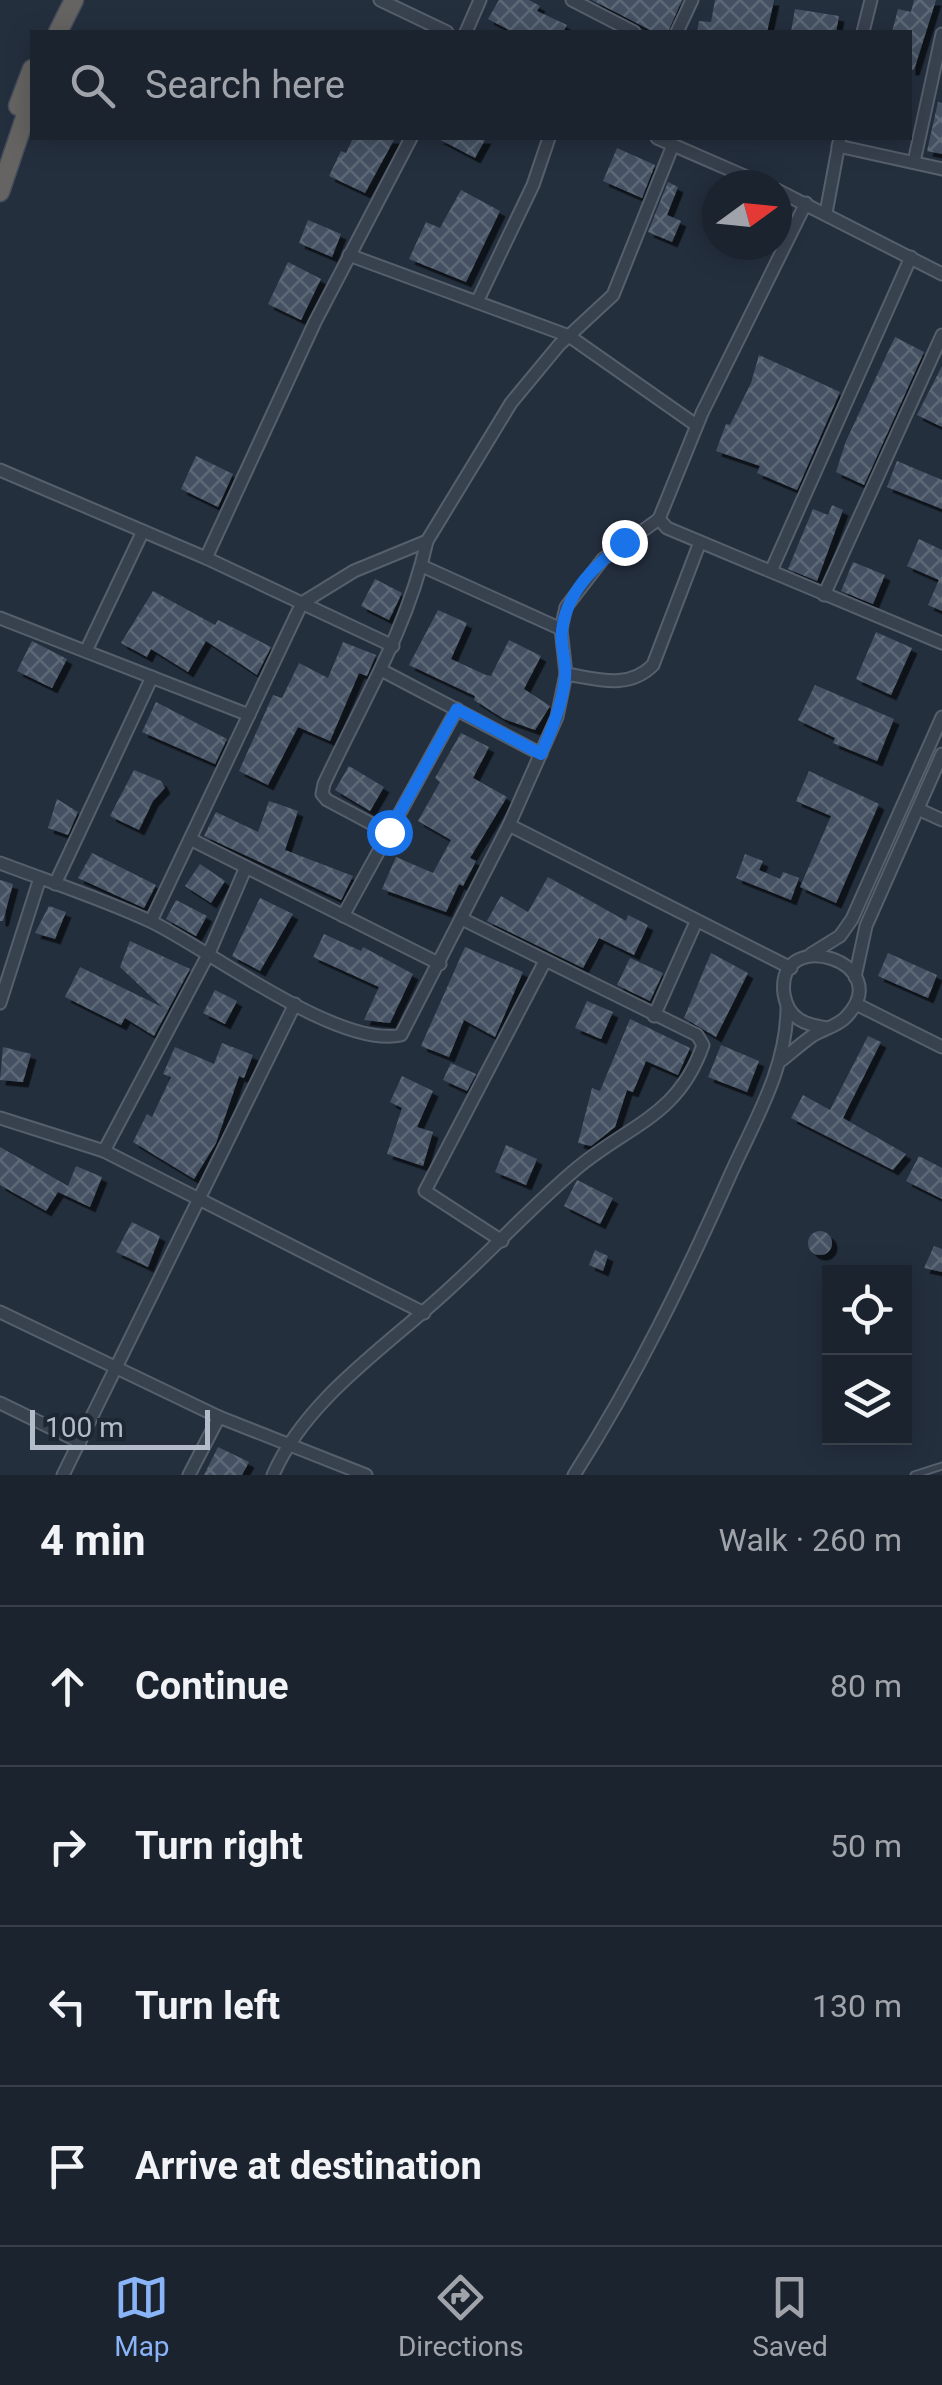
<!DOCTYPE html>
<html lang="en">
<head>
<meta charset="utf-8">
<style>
	body { margin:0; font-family:Roboto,sans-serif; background:#242b36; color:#f1f3f6 }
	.controls { position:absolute; right:30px; bottom:30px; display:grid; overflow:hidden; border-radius:0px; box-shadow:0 5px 25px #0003 }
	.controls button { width:90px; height:90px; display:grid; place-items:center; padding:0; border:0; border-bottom:2px solid #39404a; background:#1b232e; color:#f1f3f6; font:50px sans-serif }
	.compass { position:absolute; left:702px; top:170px; width:90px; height:90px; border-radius:50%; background:#1b232e; box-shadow:0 5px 25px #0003; rotate:75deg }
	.scale { position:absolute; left:30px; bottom:25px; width:180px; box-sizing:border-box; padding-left:10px; border:5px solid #b4bcc9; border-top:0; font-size:28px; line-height:35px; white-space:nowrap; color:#b4bcc9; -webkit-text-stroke:8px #1d2633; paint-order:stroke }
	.stop { position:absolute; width:30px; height:30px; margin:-22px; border:8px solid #1a73e8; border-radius:50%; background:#fff }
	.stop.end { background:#1a73e8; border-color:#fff; box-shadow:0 2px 10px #0008 }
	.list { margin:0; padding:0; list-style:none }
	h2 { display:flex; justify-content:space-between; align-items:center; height:130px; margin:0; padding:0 40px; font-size:42px }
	h2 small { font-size:32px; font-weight:400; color:#a0a4aa }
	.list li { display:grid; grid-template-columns:65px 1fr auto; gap:30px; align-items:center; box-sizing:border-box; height:160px; padding:0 40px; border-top:2px solid #39404a }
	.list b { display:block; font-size:38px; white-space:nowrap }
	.list em { font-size:32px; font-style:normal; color:#a0a4aa }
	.icon { flex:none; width:55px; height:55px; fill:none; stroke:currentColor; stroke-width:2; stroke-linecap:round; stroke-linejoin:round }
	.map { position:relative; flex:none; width:942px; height:1475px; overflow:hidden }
	.search { position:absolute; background:#1b232e; box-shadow:0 5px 25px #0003; left:30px; right:30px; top:30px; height:110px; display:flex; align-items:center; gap:25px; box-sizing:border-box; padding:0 35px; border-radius:0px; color:#a0a4aa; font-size:38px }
	.sheet { height:770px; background:#1b232e }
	nav { display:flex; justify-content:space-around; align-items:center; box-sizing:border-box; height:140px; border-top:2px solid #39404a; background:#1b232e; font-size:28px; color:#a0a4aa }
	nav a { display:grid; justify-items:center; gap:5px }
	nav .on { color:#8ab4f8 }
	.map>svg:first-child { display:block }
</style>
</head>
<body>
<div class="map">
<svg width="942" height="1475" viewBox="0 0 942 1475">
	<defs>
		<pattern id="building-cross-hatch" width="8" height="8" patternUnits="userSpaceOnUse" patternTransform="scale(2.5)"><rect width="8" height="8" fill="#455162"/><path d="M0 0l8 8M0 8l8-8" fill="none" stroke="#5d6877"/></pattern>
		<filter id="shadow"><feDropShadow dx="5.5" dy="5.5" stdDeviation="0" flood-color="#0009"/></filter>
	</defs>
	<rect width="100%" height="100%" fill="#242f3e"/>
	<g fill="url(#building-cross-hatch)" filter="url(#shadow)">
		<path d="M499,0H529L540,6L537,11L567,25L563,32H513L488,19Z"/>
		<path d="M592,0H682L668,32H654Z"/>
		<path d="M715,0H774L767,32H697L699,21L711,22Z"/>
		<path d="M914,0H936L914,70H910V32H892L898,9L911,12Z"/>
		<path d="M795,9L839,16L836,32H791Z"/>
		<path d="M938,102L942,103V154L927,151Z"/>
		<path d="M353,138H395L365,193L329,176L341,151L346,153Z"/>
		<path d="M437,138H486L475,158Z"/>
		<path d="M617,148L655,165L642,198L603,181Z"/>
		<path d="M668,182L678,187L667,215L681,221L672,242L648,232Z"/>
		<path d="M461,190L500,211L466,282L409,259L426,222L440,228Z"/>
		<path d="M308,220L341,234L332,257L299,243Z"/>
		<path d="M288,262L321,279L301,320L268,304Z"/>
		<path d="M895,337L924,352L864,485L836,472L846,441Z"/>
		<path d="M759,355L840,392L797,490L757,473L760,466L716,451L726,424L730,425L751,383Z"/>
		<path d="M942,366V427L917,415Z"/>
		<path d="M196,456L233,474L218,507L181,489Z"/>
		<path d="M897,461L942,480V509L887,487Z"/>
		<path d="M832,505L843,510L817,581L788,569L813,509L828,515Z"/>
		<path d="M919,539L942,550V611L928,605L939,580L907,566Z"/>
		<path d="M853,562L885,575L873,604L841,591Z"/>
		<path d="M375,579L402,593L389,620L361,606Z"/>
		<path d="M153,591L215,625L218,620L271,647L257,675L206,641L188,672L151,649L147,657L121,643Z"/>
		<path d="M438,610L467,623L451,659L486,675L491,676L509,640L541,656L524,689L550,706L535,730L504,719L474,700L475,696L409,665Z"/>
		<path d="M876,632L912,648L891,695L856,679Z"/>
		<path d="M32,641L67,659L52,688L17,671Z"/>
		<path d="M343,642L376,655L367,676L359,673L330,741L298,727L268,785L239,771L273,695L282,698L299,663L328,678Z"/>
		<path d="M815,685L894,719L877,761L833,743L835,738L798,720Z"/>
		<path d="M156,702L227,739L215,764L142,732Z"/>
		<path d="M461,733L489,747L473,778L507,797L470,858L476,861L463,886L459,884L446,912L382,889L396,857L433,873L451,840L418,821L440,782L435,778Z"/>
		<path d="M349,766L384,787L370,811L335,790Z"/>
		<path d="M134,770L161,781L165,788L153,801L139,830L110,816Z"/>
		<path d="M809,771L879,804L836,903L800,887L831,816L796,801Z"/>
		<path d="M57,799L78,812L68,835L48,828Z"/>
		<path d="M269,801L298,811L285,850L353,876L341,900L204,836L216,812L258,832Z"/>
		<path d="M92,853L156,885L144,908L78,878Z"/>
		<path d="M745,854L763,861L759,870L780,879L783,872L799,878L791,900L736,878Z"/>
		<path d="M200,864L225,881L211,903L185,886Z"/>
		<path d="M548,877L626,921L628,915L648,925L634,955L599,938L583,968L487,921L501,896L528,912Z"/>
		<path d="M0,880L13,884L3,921H0Z"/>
		<path d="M260,898L293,914L260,971L232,956Z"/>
		<path d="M176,900L207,916L196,936L166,919Z"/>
		<path d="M49,906L66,912L55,939L35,933Z"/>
		<path d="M324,934L361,951L363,947L413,974L390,1023L364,1020L379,987L313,957Z"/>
		<path d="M130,941L190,969L154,1036L125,1018L121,1025L65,997L80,967L162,1007L120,967Z"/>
		<path d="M465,947L523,972L495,1037L464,1020L449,1057L421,1046Z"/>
		<path d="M711,953L748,973L716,1037L684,1018Z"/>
		<path d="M888,953L937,975L928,998L878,976Z"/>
		<path d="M630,958L663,973L650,1001L617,985Z"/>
		<path d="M215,990L237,1001L225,1024L203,1013Z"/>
		<path d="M587,1001L613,1012L601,1039L575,1028Z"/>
		<path d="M630,1019L690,1048L678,1075L646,1061L633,1092L627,1090L615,1127L591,1146L578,1143L592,1088L600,1091Z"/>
		<path d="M868,1036L881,1042L843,1118L906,1154L893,1170L791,1118L803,1095L830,1110Z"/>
		<path d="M222,1043L253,1055L244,1078L239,1076L216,1143L194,1179L133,1142L147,1114L152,1117L171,1077L163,1074L175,1047L214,1064Z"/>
		<path d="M721,1045L759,1061L747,1092L708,1077Z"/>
		<path d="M3,1047L31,1054L23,1082L0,1080Z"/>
		<path d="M451,1063L476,1074L467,1091L443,1080Z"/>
		<path d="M402,1076L433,1091L417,1127L433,1132L423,1166L387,1154L402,1108L390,1102Z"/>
		<path d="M506,1145L537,1159L526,1185L495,1172Z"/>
		<path d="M0,1147L68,1186L76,1166L102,1177L90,1207L58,1192L46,1211L0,1185Z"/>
		<path d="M919,1156L942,1168V1199L906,1181Z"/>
		<path d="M577,1180L613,1198L600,1224L564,1206Z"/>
		<path d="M132,1222L160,1236L148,1267L116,1252Z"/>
		<circle cx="820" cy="1243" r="12"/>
		<path d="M934,1246L942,1249V1272L924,1268Z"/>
		<path d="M595,1250L608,1256L603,1271L589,1265Z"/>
		<path d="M218,1447L249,1462L242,1475H204Z"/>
	</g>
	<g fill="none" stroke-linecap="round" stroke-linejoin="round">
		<g stroke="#565f6c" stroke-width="9">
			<path id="service" d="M914,1475L942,1466"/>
		</g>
		<g stroke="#565f6c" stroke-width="15">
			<g id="minor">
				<path d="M380,0L447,32"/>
				<path d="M572,0L634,32"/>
				<path d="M466,32L480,0"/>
				<path d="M677,32L692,0"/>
				<path d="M863,32L871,0"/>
				<path d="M657,138L765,185"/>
				<path d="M838,146L942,169"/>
				<path d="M914,162L942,34"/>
				<path d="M777,190L942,274"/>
				<path d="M806,203L702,413L659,519L667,528L942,643"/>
				<path d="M826,213L840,138"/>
				<path d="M349,255L569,336L696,425"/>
				<path d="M477,302L533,185L549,138"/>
				<path d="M0,470L206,558L315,322L411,138"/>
				<path d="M206,558L393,646"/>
				<path d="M422,566L561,629"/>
				<path d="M771,571L911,257"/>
				<path d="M824,595L942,335"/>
				<path d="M0,618L249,715"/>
				<path d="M86,651L143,531"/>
				<path d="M383,671L541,754"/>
				<path d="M566,674C598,679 628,690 653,665L700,542"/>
				<path d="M918,809L942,820"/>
				<path d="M509,825L791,968"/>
				<path d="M389,833L327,800L322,794L324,784C362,702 407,631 427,541L511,403L559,345L613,295L673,145"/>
				<path d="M190,839L440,964"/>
				<path d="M0,863C50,882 103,899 152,922C211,951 339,1049 401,1035L509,825L557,717L566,674L561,629L566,607L603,559L659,519"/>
				<path d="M55,884L152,677"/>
				<path d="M343,916L457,709"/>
				<path d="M151,921L302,603L354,571L427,541"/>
				<path d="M811,954L840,936L852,919L942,717"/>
				<path d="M855,977L866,926L942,754"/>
				<path d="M0,1003L40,878"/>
				<path d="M856,1004L942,1047"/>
				<path d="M654,1016L696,922"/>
				<path d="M782,1060C792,1052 802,1043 812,1036C823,1029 838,1026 846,1017C899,962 775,924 784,994C788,1019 805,1025 828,1028"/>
				<path d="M0,1118L104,1151L424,1313"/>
				<path d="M104,1151L209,953L246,867"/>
				<path d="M502,1241L425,1191L544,963"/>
				<path d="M0,1312L219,1417L366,1475"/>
				<path d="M0,1403L80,1442"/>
				<path d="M63,1475L295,1004"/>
				<path d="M189,1475L219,1417"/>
				<path d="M273,1475C306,1398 389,1345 449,1289C492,1250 532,1206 576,1169C628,1125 678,1117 703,1045L697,1035L462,919"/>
				<path d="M574,1475C636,1378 685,1277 732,1171C756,1118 787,1067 787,1007"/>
			</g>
		</g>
		<g stroke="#434c59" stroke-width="21">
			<g id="trunk">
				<path d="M58,32L74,0"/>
				<path d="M18,106L32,69"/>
				<path d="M0,192L32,97"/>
			</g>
		</g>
		<use href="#service" stroke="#38414e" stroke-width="5"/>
		<use href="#minor" stroke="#38414e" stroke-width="11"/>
		<use href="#trunk" stroke="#656462" stroke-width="18"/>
	</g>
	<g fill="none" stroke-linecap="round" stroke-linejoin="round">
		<path stroke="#1a73e8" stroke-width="12" d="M389,832L457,709L541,754C552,729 562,705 565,678C567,662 560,646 562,631C566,592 595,566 624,542"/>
	</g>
</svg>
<div class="controls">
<button><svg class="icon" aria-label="locate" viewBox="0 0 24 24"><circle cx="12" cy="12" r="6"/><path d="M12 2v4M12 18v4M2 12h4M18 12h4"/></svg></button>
<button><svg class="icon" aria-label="layers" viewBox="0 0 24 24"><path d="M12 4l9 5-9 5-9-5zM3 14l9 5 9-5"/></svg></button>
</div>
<svg class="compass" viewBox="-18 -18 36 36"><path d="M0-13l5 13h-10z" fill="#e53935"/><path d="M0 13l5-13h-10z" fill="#a0a4aa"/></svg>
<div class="scale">100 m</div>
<div class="stop" style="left:389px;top:832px"></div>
<div class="stop end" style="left:624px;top:542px"></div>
<div class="search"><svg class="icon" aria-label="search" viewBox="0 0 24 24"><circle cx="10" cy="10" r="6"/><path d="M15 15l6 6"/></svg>Search here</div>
</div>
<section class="sheet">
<h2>4 min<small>Walk · 260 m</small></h2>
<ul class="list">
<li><svg class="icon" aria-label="ahead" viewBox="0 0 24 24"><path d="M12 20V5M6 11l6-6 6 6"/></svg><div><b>Continue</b></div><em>80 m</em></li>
<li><svg class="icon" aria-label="right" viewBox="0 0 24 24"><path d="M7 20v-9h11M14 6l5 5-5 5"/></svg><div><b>Turn right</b></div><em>50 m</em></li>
<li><svg class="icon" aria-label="left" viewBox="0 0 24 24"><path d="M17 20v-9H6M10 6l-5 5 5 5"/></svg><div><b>Turn left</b></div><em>130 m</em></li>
<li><svg class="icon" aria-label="arrive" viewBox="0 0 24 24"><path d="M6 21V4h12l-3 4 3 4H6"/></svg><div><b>Arrive at destination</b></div></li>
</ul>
</section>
<nav>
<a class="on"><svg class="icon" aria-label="map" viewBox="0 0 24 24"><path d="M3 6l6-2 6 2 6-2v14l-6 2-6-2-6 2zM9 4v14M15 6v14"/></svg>Map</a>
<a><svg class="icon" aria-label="directions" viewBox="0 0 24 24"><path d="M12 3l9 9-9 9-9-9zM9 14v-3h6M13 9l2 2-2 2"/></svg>Directions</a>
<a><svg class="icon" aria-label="saved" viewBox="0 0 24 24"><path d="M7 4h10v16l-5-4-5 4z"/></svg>Saved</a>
</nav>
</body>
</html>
